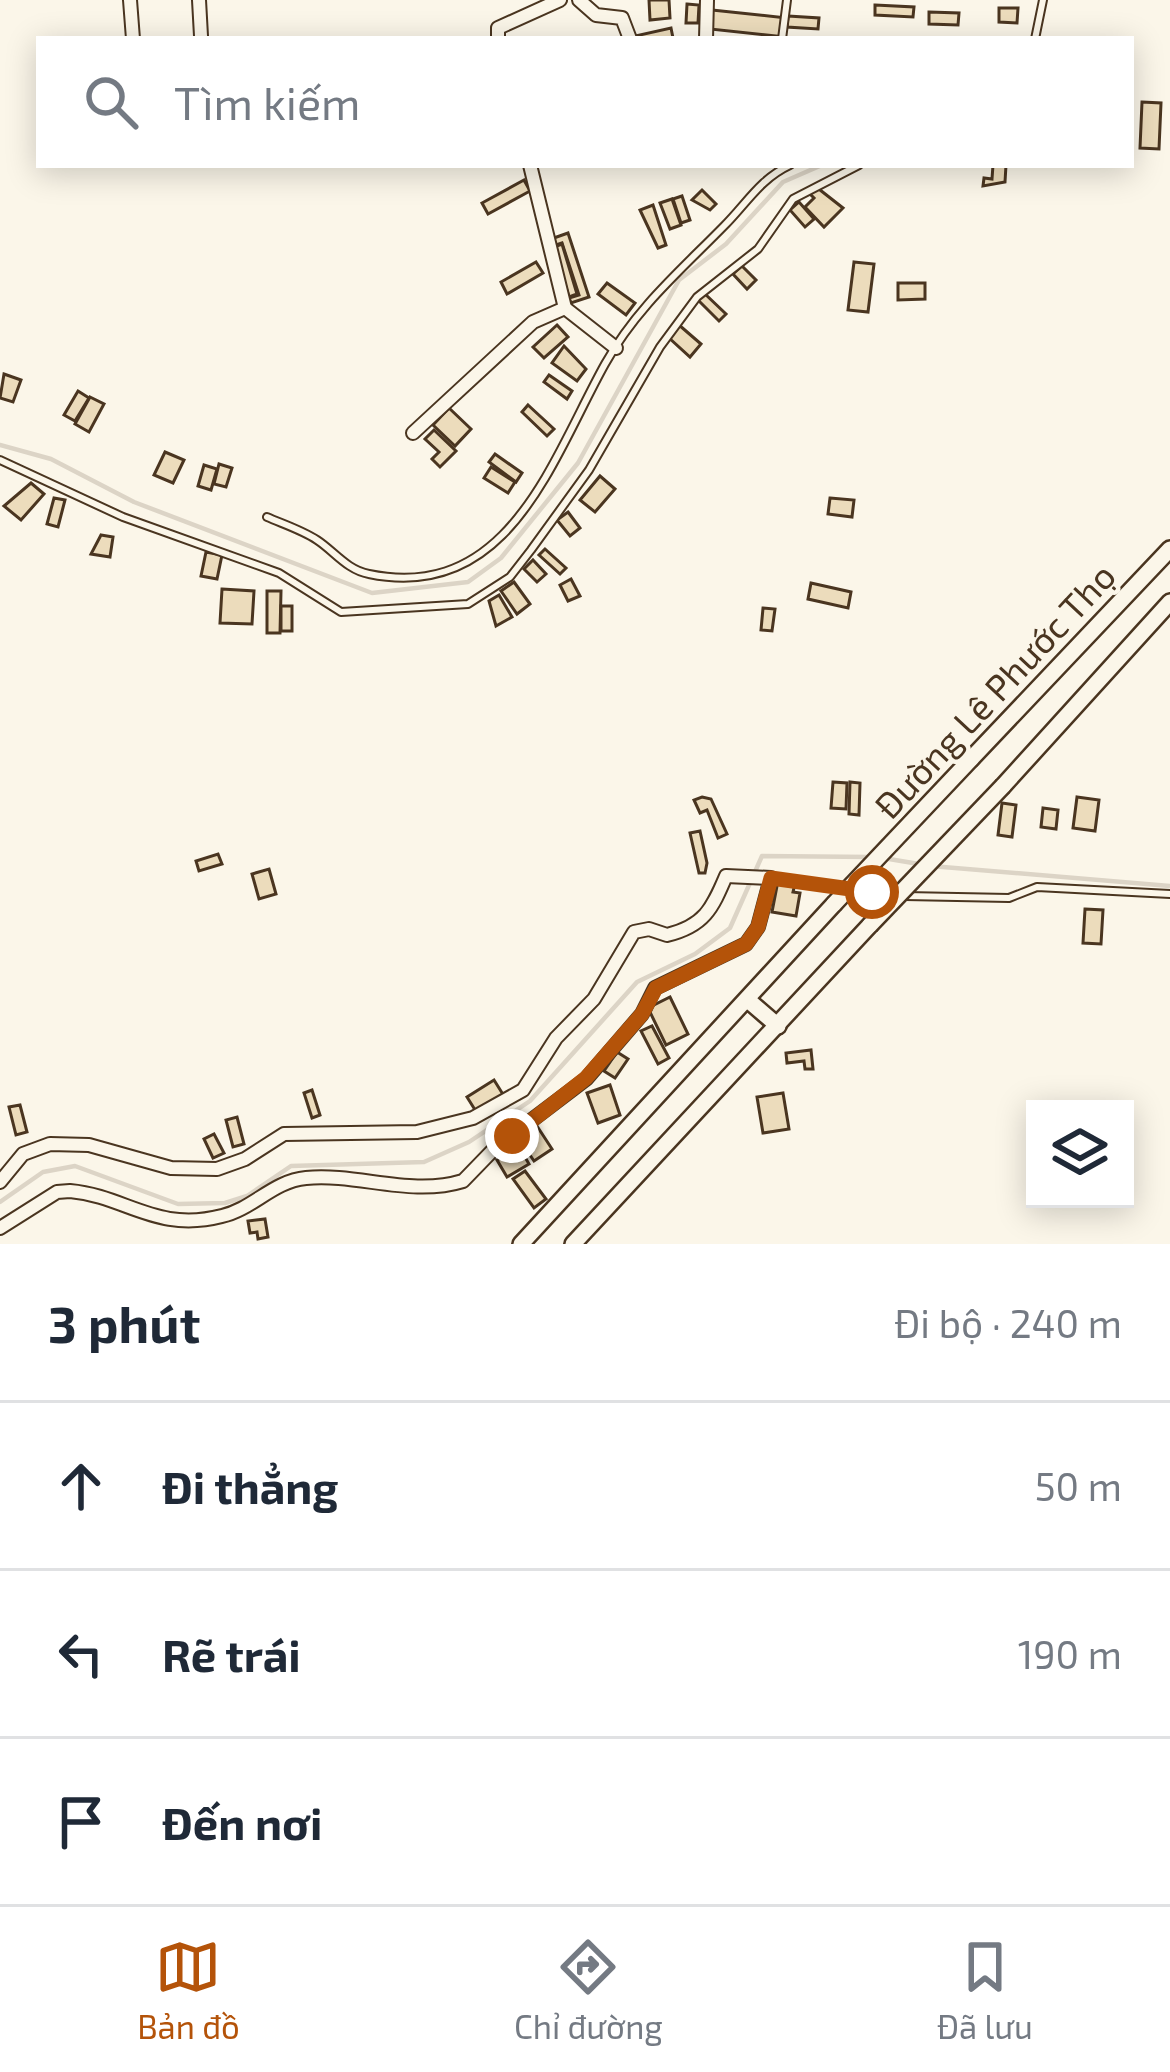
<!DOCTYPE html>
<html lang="vi">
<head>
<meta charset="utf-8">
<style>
	body { margin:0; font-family:"Exo 2",sans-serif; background:#f6f6f7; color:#1f2937 }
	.controls { position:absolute; right:36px; bottom:36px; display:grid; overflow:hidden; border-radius:0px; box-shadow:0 6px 30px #0003 }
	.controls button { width:108px; height:108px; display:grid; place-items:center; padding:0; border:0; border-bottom:3px solid #e0e1e3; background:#fff; color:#1f2937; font:60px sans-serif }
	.stop { position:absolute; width:36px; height:36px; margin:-27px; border:9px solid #b45309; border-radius:50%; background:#fff }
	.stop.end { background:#b45309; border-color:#fff; box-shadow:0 3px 12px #0008 }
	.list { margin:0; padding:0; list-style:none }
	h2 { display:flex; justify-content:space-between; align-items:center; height:156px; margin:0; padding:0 48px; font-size:51px }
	h2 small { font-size:39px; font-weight:400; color:#747a83 }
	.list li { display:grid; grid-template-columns:78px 1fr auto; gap:36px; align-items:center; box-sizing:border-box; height:168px; padding:0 48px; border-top:3px solid #e0e1e3 }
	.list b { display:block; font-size:45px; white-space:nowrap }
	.list em { font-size:39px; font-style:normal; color:#747a83 }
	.icon { flex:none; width:66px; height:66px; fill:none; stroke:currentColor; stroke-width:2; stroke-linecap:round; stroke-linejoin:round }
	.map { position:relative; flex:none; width:1170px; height:1244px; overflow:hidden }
	.search { position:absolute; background:#fff; box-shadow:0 6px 30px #0003; left:36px; right:36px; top:36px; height:132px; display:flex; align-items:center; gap:30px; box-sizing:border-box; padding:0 42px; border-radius:0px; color:#747a83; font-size:45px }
	.sheet { height:660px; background:#fff }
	nav { display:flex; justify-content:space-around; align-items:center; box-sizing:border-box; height:168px; border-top:3px solid #e0e1e3; background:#fff; font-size:33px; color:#747a83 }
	nav a { display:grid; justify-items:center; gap:6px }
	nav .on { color:#b45309 }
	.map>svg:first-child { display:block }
</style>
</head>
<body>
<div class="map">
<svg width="1170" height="1244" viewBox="0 0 1170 1244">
	<rect width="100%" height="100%" fill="#fbf6e9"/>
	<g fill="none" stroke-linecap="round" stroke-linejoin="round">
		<g stroke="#dcd4c6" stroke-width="4.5">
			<path d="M0,445L51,459L134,502L372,593L468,582L501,558L578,463L679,280L726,244L783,182L822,165"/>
			<path d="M883,858L919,864"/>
			<path d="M931,866L1170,886"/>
			<path d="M0,1202L43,1172L75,1166L178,1204L225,1203L247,1196L291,1166L424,1162L469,1142L530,1101L637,982L695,954L730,928L762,856L872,857"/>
		</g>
	</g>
	<g fill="#ecdcbc" stroke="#4a3520" stroke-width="3">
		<path d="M649,0H669L670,18L650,20Z"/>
		<path d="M687,4L699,5L698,23H686Z"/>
		<path d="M875,5L914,7L913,17L875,15Z"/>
		<path d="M999,8H1018L1017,23L999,22Z"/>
		<path d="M712,10L787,18L785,37L710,29Z"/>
		<path d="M929,12L959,13L958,25L929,24Z"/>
		<path d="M788,16L819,18L818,29L787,27Z"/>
		<path d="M671,28L673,38L636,39L635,36Z"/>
		<path d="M1142,102L1161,103L1159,149L1140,148Z"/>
		<path d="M993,165H1006L1005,182L983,186L984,178L992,179Z"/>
		<path d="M524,180L530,191L488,214L482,203Z"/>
		<path d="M815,186L843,208L824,227L805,207L814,198L808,192Z"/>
		<path d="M702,190L716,204L710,210L692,200Z"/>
		<path d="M682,196L690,220L681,223L673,199Z"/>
		<path d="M672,199L681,225L670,229L660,203Z"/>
		<path d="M799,202L814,219L805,227L790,210Z"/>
		<path d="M653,205L666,245L658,248L640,210Z"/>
		<path d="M568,233L589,297L571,303L569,298L579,295L562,243L553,246L551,239Z"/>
		<path d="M562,244L577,294L569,297L554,247Z"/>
		<path d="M536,262L543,273L507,294L501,282Z"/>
		<path d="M854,262L874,264L868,312L848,310Z"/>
		<path d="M742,266L756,280L747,289L733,274Z"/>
		<path d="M607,283L635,303L626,315L598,294Z"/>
		<path d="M898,283H925V299L898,300Z"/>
		<path d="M704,293L726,314L719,321L698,300Z"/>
		<path d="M557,325L568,337L544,358L533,347Z"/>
		<path d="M679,325L701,344L690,357L668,337Z"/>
		<path d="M564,346L586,369L577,381L552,363Z"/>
		<path d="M4,374L21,380L13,402L0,398Z"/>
		<path d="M549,375L572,391L567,399L544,382Z"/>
		<path d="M78,391L89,398L75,421L64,415Z"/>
		<path d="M90,397L104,404L89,432L75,424Z"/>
		<path d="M528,405L554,429L547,436L522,412Z"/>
		<path d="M449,408L471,429L455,446L433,425Z"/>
		<path d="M434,430L456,451L440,467L432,459L439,452L425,439Z"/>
		<path d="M165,452L184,460L173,483L154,475Z"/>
		<path d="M495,454L522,473L516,482L489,462Z"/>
		<path d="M219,464L232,468L226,487L214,484Z"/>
		<path d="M204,465L217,469L211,490L198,486Z"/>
		<path d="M491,467L515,482L508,493L484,478Z"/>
		<path d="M600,476L615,489L595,512L580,500Z"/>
		<path d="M31,483L44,494L21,520L4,506Z"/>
		<path d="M54,498L65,500L58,527L47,524Z"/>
		<path d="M830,498L854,500L852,517L828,514Z"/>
		<path d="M568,512L580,528L570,536L557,520Z"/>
		<path d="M101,535L113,537L110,557L91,554Z"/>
		<path d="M545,549L566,568L560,574L539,555Z"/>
		<path d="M206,552L222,555L217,579L201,576Z"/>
		<path d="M533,560L546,574L537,582L524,569Z"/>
		<path d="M571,579L580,596L568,601L560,585Z"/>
		<path d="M514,582L530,604L517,614L501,591Z"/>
		<path d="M811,583L851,592L848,608L808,599Z"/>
		<path d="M222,589L254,591L252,624L220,623Z"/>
		<path d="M267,591H281L280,633H267Z"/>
		<path d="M499,595L512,617L496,626L489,601Z"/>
		<rect x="281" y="606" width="11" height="25"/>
		<path d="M763,608L775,609L772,631L761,630Z"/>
		<path d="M833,782L847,783L846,809L831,808Z"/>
		<path d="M850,782L860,783L859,815L849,814Z"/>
		<path d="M702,797L711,799L727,834L718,838L707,810L700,813L694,800Z"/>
		<path d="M1077,797L1099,800L1095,831L1073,828Z"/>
		<path d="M1002,803L1016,805L1012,837L998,835Z"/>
		<path d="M1043,808L1058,810L1056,829L1041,827Z"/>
		<path d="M700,831L707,863L705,873H699L690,833Z"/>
		<path d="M218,854L222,864L199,871L196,861Z"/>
		<path d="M269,869L276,894L259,899L252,874Z"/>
		<path d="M778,881L795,884L793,892L800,893L796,916L772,912Z"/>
		<path d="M1085,909L1103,910L1101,944L1083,943Z"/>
		<path d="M670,997L688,1034L666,1045L648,1008Z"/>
		<path d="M652,1026L669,1058L658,1064L641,1031Z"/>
		<path d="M811,1050L813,1069H805L804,1061L787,1063L786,1053Z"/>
		<path d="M617,1052L628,1059L615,1078L604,1071Z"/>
		<path d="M494,1080L504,1096L477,1113L467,1097Z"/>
		<path d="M610,1085L620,1115L598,1123L587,1093Z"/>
		<path d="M312,1090L320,1115L312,1118L304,1093Z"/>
		<path d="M783,1093L789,1129L763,1133L757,1097Z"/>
		<path d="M20,1105L27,1132L16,1135L9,1107Z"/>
		<path d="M237,1117L244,1144L233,1147L226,1120Z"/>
		<path d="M535,1123L552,1149L534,1161L517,1136Z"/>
		<path d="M214,1134L224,1153L213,1158L204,1139Z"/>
		<path d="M519,1147L529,1164L507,1177L497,1160Z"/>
		<path d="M525,1171L546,1199L534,1208L513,1179Z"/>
		<path d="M265,1219L268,1237L258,1239L257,1232L250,1233L248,1221Z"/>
	</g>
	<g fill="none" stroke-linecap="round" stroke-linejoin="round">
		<g stroke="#4a3520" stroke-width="10">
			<g id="service">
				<path d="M782,39L787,0"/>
				<path d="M1035,39L1043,0"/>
				<path d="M0,460L123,517L279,573L341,612L468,604L510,577L531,550L589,470L660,347L697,297L758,249L793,199L859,165"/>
				<path d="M267,517C283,524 302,530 317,540C334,551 347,570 369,574C509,603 552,459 605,364C636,308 681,270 724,226C747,203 760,179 790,165"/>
				<path d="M774,878L892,894"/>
				<path d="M905,896L1009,898L1037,887L1170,894"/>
			</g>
		</g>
		<g stroke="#4a3520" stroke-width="16">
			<g id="minor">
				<path d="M130,0L133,39"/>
				<path d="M199,0L201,36"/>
				<path d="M579,0L596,15L622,18L630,39"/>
				<path d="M498,39V28L560,0"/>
				<path d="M706,39L707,0"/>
				<path d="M565,308L616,348"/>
				<path d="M413,433L533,322L565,308L530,165"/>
				<path d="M0,1182L23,1154L50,1144L89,1145L171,1168L217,1169L245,1159L284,1134L417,1132L473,1118L523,1090L556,1038L594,999L634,932L649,929L667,935C704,926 712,909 726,876L771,878L758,927L746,944L655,988L642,1014L586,1079L495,1148L463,1181C411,1197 358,1173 306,1178C273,1181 253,1209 222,1216C156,1233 126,1196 70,1191L57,1192L0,1228"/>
			</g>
		</g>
		<g stroke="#4a3520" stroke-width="20">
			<g id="tertiary">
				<path d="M971,759L1170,549"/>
				<path d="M1003,786L1170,602"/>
				<path d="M749,1001L778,1026"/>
				<path d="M521,1244L834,904"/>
				<path d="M573,1244L870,925"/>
			</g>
		</g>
		<use href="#service" stroke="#fbf6e9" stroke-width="6"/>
		<use href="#minor" stroke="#fbf6e9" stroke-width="12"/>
		<use href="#tertiary" stroke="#fbf6e9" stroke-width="15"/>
		<g stroke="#4a3520" stroke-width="20" stroke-linecap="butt">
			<g id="tertiary-bridge">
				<path d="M834,904L971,759"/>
				<path d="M870,925L1003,786"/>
			</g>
		</g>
		<use href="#tertiary-bridge" stroke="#fbf6e9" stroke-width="15"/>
	</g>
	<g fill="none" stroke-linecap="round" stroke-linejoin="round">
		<path stroke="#b45309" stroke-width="15" d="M512,1136L586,1078L642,1014L656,988L746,944L758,927L771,878L872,892"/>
	</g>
	<g text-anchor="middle" stroke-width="9" stroke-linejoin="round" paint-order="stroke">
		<g font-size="36" fill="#4a3520" stroke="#fbf6e9">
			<text transform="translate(995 691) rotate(-47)" y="13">Đường Lê Phước Thọ</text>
		</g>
	</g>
</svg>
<div class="controls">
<button><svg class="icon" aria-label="layers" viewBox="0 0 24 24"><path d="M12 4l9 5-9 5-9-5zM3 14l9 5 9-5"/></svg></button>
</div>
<div class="stop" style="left:872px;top:892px"></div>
<div class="stop end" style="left:512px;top:1136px"></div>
<div class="search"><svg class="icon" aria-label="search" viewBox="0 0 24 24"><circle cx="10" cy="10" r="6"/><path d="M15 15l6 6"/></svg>Tìm kiếm</div>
</div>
<section class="sheet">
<h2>3 phút<small>Đi bộ · 240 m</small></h2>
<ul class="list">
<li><svg class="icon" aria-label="ahead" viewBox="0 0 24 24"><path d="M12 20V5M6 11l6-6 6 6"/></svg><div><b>Đi thẳng</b></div><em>50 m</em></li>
<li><svg class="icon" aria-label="left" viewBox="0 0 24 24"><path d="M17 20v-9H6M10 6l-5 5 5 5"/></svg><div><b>Rẽ trái</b></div><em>190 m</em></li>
<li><svg class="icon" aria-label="arrive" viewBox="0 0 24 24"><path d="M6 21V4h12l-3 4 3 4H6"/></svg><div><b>Đến nơi</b></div></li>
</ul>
</section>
<nav>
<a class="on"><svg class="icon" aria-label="map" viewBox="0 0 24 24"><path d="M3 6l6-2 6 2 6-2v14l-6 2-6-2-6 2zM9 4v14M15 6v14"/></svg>Bản đồ</a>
<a><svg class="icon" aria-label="directions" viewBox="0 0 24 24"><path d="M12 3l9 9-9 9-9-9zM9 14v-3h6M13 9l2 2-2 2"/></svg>Chỉ đường</a>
<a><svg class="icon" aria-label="saved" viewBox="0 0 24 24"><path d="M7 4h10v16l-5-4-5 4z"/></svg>Đã lưu</a>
</nav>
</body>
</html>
